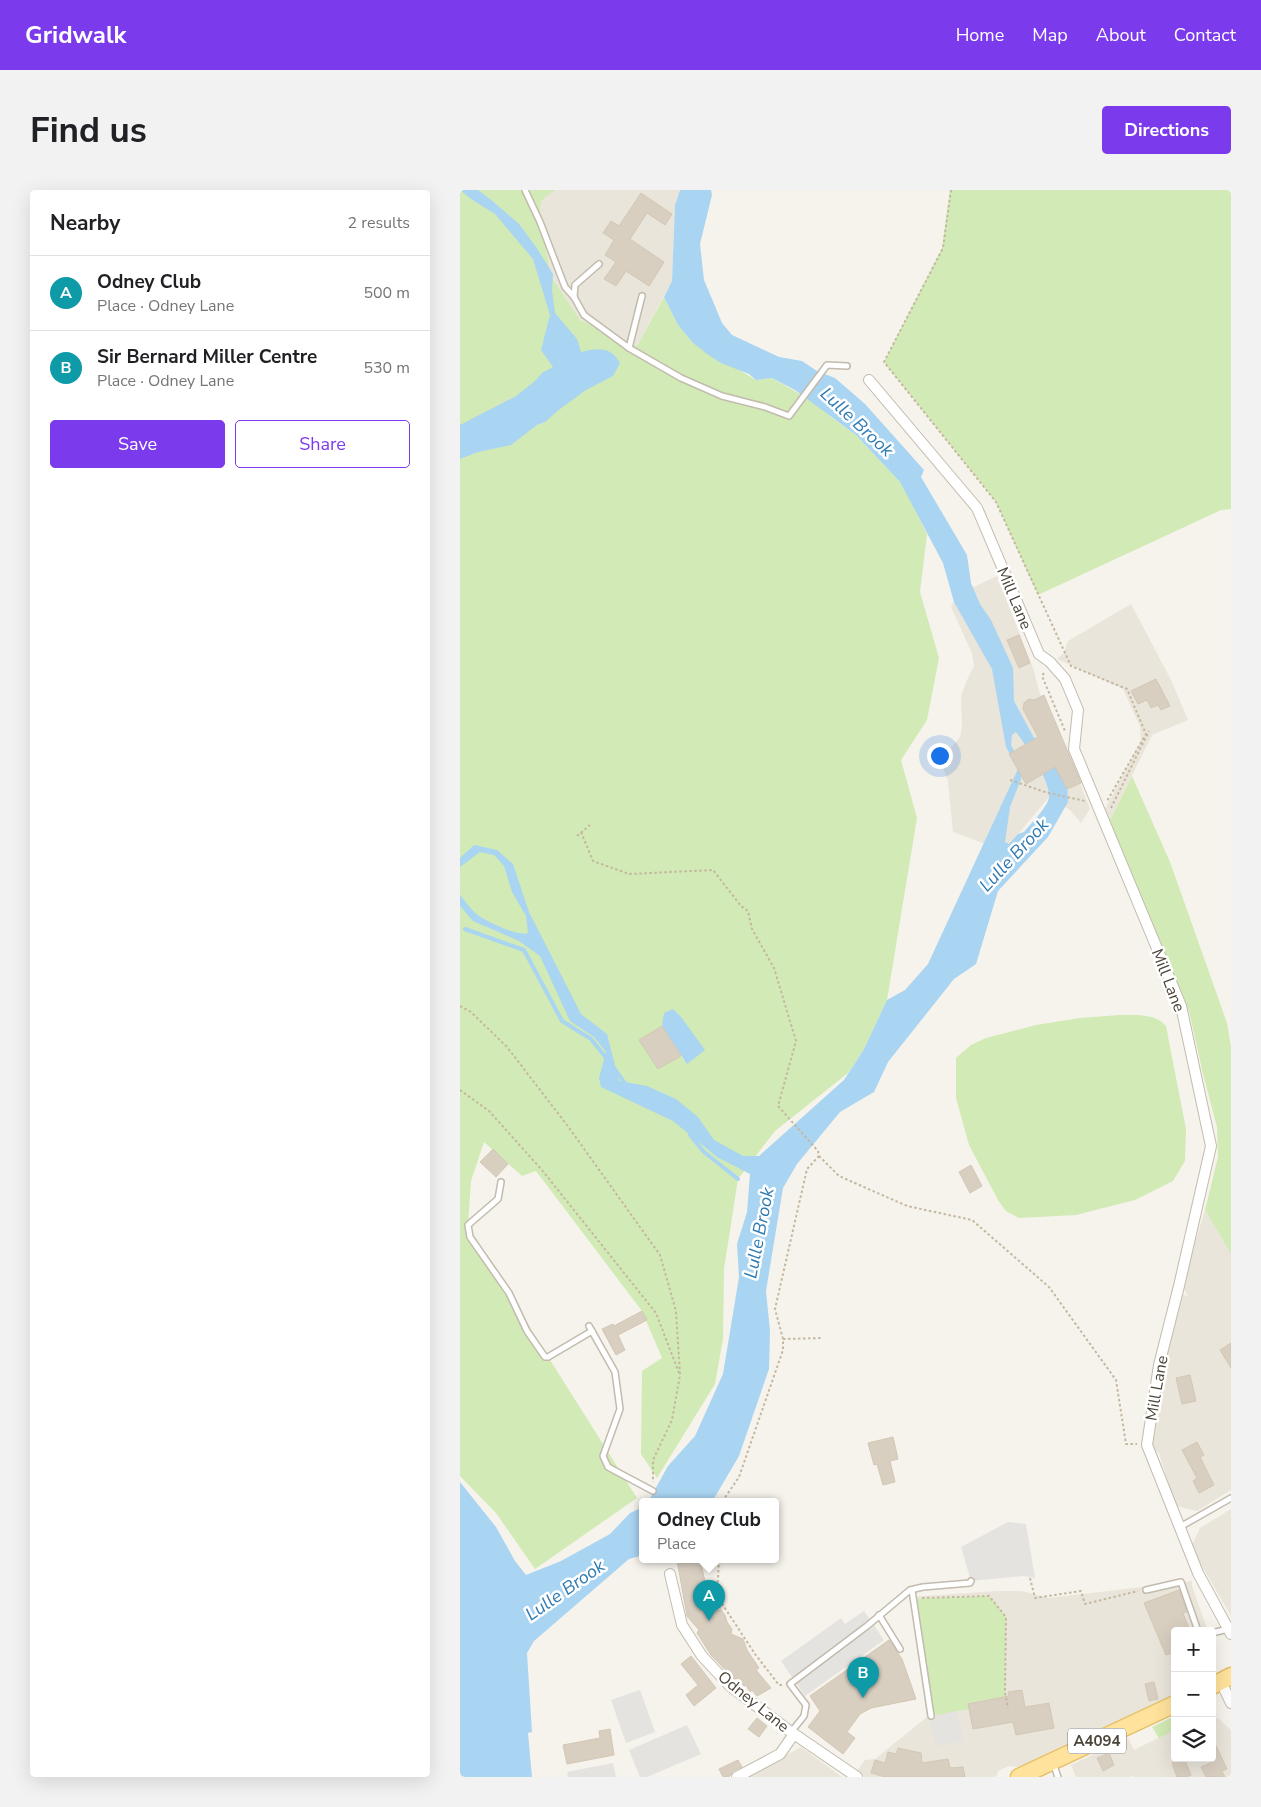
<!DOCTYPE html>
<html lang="en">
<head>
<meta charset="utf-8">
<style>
	body { margin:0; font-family:"Nunito Sans",sans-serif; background:#f2f2f2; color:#202124 }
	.controls { position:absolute; right:15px; bottom:15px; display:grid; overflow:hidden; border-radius:5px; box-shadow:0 5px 20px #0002 }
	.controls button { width:45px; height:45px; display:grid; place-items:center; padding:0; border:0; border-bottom:1px solid #e0e0e0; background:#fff; color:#202124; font:25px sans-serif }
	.you { position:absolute; left:479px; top:565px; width:18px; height:18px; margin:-12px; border:4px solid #fff; border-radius:50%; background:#1a73e8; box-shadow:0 0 0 8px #1a73e833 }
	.badge { display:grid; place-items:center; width:32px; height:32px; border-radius:50%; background:#7c3aed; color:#fff; font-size:16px; font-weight:700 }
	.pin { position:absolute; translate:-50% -41px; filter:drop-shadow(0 1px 2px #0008) }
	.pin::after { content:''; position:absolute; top:26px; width:18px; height:15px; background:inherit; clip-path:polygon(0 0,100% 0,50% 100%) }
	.popup { position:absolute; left:179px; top:1308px; width:140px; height:65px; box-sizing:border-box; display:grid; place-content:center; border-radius:5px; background:#fff; filter:drop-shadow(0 1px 4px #0005); font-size:16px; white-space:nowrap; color:#757577 }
	.popup b { font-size:19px; color:#202124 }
	.popup::after { content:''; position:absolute; left:50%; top:100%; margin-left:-10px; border:10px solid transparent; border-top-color:#fff }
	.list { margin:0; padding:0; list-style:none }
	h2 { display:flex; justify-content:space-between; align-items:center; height:65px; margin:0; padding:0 20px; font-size:21px }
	h2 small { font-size:16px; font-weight:400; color:#757577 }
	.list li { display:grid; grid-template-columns:32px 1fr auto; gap:15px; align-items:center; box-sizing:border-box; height:75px; padding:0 20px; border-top:1px solid #e0e0e0 }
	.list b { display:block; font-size:19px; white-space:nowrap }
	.list p { margin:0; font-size:16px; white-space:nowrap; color:#757577 }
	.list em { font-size:16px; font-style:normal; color:#757577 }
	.actions { display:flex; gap:10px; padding:15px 20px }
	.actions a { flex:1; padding:11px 0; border:1px solid #7c3aed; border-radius:5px; text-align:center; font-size:18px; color:#7c3aed }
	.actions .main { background:#7c3aed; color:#fff }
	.icon { flex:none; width:28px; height:28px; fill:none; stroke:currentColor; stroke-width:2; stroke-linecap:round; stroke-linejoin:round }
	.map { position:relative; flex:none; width:771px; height:1587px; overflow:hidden; border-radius:5px }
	header { display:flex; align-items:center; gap:30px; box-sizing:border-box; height:70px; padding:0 25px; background:#7c3aed; color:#fff }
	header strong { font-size:24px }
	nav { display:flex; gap:28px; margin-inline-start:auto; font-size:18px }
	.intro { display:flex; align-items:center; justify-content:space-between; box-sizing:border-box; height:120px; padding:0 30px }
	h1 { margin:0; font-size:35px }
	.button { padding:12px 22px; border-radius:5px; background:#7c3aed; color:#fff; font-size:18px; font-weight:700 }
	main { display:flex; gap:30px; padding:0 30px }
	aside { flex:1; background:#fff; border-radius:5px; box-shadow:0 5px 20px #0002 }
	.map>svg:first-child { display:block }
</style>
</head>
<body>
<header>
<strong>Gridwalk</strong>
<nav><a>Home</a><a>Map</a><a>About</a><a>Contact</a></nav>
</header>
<div class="intro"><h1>Find us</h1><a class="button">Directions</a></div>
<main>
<aside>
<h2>Nearby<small>2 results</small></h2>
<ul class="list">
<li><span class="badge" style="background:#0f9aa8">A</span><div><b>Odney Club</b><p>Place · Odney Lane</p></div><em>500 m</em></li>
<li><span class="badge" style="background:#0f9aa8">B</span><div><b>Sir Bernard Miller Centre</b><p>Place · Odney Lane</p></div><em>530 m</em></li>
</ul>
<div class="actions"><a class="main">Save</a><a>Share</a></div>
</aside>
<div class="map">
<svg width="771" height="1587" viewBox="0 0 771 1587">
	<rect width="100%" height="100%" fill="#f6f3ec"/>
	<g fill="#eae5da">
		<path d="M93,0H220L215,15L212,91L177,156L120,130L91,86L80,25L81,11Z"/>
		<path d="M537,386L573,478L581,507L578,509L610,567L630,619L621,633L610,620L589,607L544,661L493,642L488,591L480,571L500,547L502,538L501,506L507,490L514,476L512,463L491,417L497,405Z"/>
		<path d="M671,414L711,490L728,530L692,545L649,632L644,621L681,551L680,536L663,499L597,469L604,463L608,451Z"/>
		<path d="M745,1020L771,1064V1300L737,1321L716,1316L699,1263L694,1260L690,1237L719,1104L728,1106L722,1095Z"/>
		<path d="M771,1319V1426L731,1357L740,1338Z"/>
		<path d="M732,1391V1396L748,1441H715V1508L566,1578L549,1576L538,1581L537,1585L534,1587H405L397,1581L405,1570L415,1569L467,1527L450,1407L537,1401H561L589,1408Z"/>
		<path d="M758,1528L771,1540V1587H674L673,1586L669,1587H616L611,1575L668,1548L674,1560L714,1540L715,1568H752V1529Z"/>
		<path d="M341,1557L382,1587H289L325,1566Z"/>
	</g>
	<g fill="#d2eab5" fill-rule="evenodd">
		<path d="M0,0H95L81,11L80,25L91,86L120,130L177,156L204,107L218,135L232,152L296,190L312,188L354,212L371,227L396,245L440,292L447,304L467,344L460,402L479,468L467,530L441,570L457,628L427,810L404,859L388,883L315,941L278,989L264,1079L263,1149L255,1194L197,1288L181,1264L182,1181L202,1168L182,1121L76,981L62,986L24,952L11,991L8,1035L85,1162L177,1308L75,1379L36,1323L0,1286V266L85,232L94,178L56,206L0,236ZM202,836L227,874L221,866L198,879L179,850Z"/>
		<path d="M490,0H771V319L761,320L578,405L536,312L424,172L482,58Z"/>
		<path d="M672,586L710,672L767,833L771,857V1064L745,1020L758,967L757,937L743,884L729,821L649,632Z"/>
		<path d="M660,825C676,825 695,823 706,836L726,939L725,971L713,991L675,1010L616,1025L559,1028L546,1021L538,1010L509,955L496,908V868L511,855L526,848L576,835L620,828Z"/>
		<path d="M529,1406L546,1427L545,1507L508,1513L509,1519L471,1526L453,1409Z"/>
		<path d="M715,1526V1540L699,1548L692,1537Z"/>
	</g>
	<g fill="#e5e3e0">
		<path d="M548,1332L566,1334L575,1388L563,1386L511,1391L501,1357Z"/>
		<path d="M404,1421L424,1450L345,1506L321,1471L381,1428L385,1434Z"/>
		<path d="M180,1500L195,1542L166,1553L151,1510Z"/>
		<path d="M497,1521L503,1551L476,1556L469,1527Z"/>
		<path d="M227,1535L241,1564L187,1587H180L169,1560Z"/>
		<path d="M153,1573L156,1587H108L107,1582Z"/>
	</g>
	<g fill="#a9d4f2" fill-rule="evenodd">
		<path d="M0,0H18L30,9L59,34L76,57L93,84L92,100L95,123L117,149L121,162C137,158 151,156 160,173L153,186L126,200L100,219L85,232L77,235L51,255L18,262L0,269V235L56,206L75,191L82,183L93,177L81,160L90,125L73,69L35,24L11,9Z"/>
		<path d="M220,0H251L252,5L240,54L244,90L262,133L272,145L319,167L342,171L357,181L375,188L405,214L464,280L461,287L507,365L511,393L520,414L531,430L553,478L554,511L573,546L607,591L608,612L588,647L538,701L516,774L494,789L428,872L414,902L380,922L337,974L323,998L306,1101L310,1141L309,1179L279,1266L252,1312H188L208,1276L235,1246L263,1184L279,1087L277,1054L287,1022L290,984L257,967L213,931L141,897L139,888L146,862L134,847L110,831L80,766L59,751L13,731L0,716V705C6,712 12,721 19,726C28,732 58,747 68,743L66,726L52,702L44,676L34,665L20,662L0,677V668L14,655L37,660L53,674L69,722L121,824L147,844L159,891L187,896L216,909L238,927L254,950L283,966H299L384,890L404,859L427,810L445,800L468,774L558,579L546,557L532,479L494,412L483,373L440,292L396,245L335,200L312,188L296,190L289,184L261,173L247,164L232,152L218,135L204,107L212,91L215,15ZM556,542C565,554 595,597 588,611C583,622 572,632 564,642L558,644L549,654L545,652L550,617L561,589L562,575L551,555L552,545Z"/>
		<path d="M213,819L221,827L245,860L227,874L202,836L204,823Z"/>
		<path d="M0,1292L36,1337L55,1371L66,1385L101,1371L150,1344L170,1323L183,1317V1367L180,1366L169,1369L74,1451L67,1463L72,1542L68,1543L72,1587H0Z"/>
	</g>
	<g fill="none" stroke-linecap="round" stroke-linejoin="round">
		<g stroke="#a9d4f2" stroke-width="4">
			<path d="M5,739L64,760L102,831L131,849L147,869"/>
			<path d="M154,878L166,895"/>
			<path d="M230,945L244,962L278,989"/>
		</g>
	</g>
	<g fill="#d8cfc1" stroke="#d3c7b4">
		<path d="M181,3L212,24L205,35L187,23L170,49L204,72L189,96L166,81L156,96L144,89L156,72L145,65L154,50L143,43L151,31L159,36Z"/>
		<path d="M559,445L570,473L559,478L547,450Z"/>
		<path d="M696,489L710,516L701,520L698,515L691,518L687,510L678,514L671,501Z"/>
		<path d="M584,505L621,593L607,599L595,577L566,594L549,564L578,547L563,519L564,513L569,509L574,510Z"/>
		<path d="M202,836L221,866L198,879L179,850Z"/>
		<path d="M33,959L48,974L36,987L20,972Z"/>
		<path d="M511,975L522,996L510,1003L499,982Z"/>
		<path d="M182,1121L187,1130L158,1145L165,1160L156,1165L142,1139L153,1134L154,1136Z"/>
		<path d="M771,1153V1178L760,1160Z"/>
		<path d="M730,1185L736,1211L722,1214L716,1188Z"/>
		<path d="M433,1247L438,1269L430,1271L435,1292L423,1295L417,1274L414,1275L408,1253Z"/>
		<path d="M737,1252L744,1265L740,1267L754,1295L739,1303L733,1291L737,1288L722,1260Z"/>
		<path d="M217,1370H240L252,1422L261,1420L265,1425L267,1432L272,1439L271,1444L283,1449L287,1460L299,1478L296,1480L311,1498L297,1506L292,1500L290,1502L286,1495L284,1496L278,1488L274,1489L251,1465L237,1443L239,1440L227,1426Z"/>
		<path d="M719,1400L727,1422L723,1423L730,1441H715V1462L706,1465L684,1413Z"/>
		<path d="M429,1450L442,1469L456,1509L411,1518L400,1524L387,1542L395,1548L383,1564L348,1537L360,1521L350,1506Z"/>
		<path d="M231,1466L256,1498L234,1516L226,1505L238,1495L221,1474Z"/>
		<path d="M694,1492L698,1509L689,1511L685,1494Z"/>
		<path d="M562,1500L565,1517L589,1513L594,1538L556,1545L553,1532L513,1539L508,1514L549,1506L548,1502Z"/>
		<path d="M297,1528L307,1536L299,1547L288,1539Z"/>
		<path d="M150,1539L154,1565L107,1574L103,1555L140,1548L139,1541Z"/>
		<path d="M752,1547L767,1579L762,1581L765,1587H746L741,1577L752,1572Z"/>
		<path d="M438,1558L461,1563L462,1573L488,1569L490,1578L503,1577L505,1587H425L411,1583L415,1570L425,1573L428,1562L436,1564Z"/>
		<path d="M649,1563L654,1575L643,1581L637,1568Z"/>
		<path d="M724,1568L731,1585L726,1587H717L712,1573Z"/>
		<path d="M278,1570L282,1577L273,1581L270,1586L263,1587L259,1579Z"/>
	</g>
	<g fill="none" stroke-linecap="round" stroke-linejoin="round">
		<g stroke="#c2bbae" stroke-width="8">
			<g id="lane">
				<path d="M65,0L80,32L105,97L114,107L124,125L169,158L221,188L262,206L305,217L329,226L367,175L387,176"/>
				<path d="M114,107L115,95L139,74"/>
				<path d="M169,158L182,106"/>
				<path d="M41,992L38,1009L8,1035L10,1047L49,1103L67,1141L85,1167H88L132,1141"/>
				<path d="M129,1136L155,1182L160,1219L143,1266L148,1277L193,1301"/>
				<path d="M720,1337L771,1308"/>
				<path d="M452,1400L471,1526"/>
				<path d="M686,1400L721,1392L738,1441"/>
				<path d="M419,1425L440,1459"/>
				<path d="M752,1443L768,1439"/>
				<path d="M331,1542L344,1526L346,1515L330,1494L407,1436L450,1400L463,1397L510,1393L511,1391"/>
				<path d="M593,1573L598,1587"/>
			</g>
		</g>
		<g stroke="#c2bbae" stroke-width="12">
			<g id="street">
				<path d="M409,190L517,318L579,464L590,472L605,489L618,520L614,559L721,816L751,956L719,1096L699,1175L687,1255L738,1383L771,1444"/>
				<path d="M210,1384L222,1435L242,1466L270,1496L331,1542L397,1587"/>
				<path d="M761,1492L771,1513"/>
				<path d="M277,1587L320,1564L334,1544"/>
			</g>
		</g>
		<g stroke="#e6c16a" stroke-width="19">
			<g id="primary">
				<path d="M752,1496L771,1486"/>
				<path d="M559,1587L715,1514"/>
			</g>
		</g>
		<g stroke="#c4b79f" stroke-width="2" stroke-dasharray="2.5 2.5" stroke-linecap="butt">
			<path d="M491,0L483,58L424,172L536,312L611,476L667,499L686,544L647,611"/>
			<path d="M584,483L582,486L605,541"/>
			<path d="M550,590L588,603L625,611"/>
			<path d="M651,618L689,541"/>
			<path d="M121,642L133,671L169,684L253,680L281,716L288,721L292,739L314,778L336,851L318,916L358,961L359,966L347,979L315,1119L323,1149V1160L279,1287L262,1312"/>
			<path d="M117,646L130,635"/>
			<path d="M0,816L11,822L47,857L107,935L200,1065L216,1121L220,1185L212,1230L193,1270V1292"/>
			<path d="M0,900L29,921L82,980L196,1123L219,1183"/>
			<path d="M359,966L379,986L447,1016L512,1030L589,1097L656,1190L666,1254H677"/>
			<path d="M323,1149L363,1148"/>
			<path d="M259,1370L257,1406L295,1464L319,1495H323"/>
			<path d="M570,1388L575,1408L621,1401L625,1414L678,1401"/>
			<path d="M462,1408L529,1406L546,1427L545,1502L548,1518"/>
		</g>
		<use href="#lane" stroke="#fff" stroke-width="5"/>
		<use href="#street" stroke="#fff" stroke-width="10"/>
		<use href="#primary" stroke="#ffe39c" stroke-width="16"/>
	</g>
	<g text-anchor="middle" stroke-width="5" stroke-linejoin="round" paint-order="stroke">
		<rect fill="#fff" stroke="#817c74" stroke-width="1" x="608" y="1538.5" width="58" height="25" rx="4"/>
		<g font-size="15" font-weight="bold" fill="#4b4439">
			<text x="637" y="1556">A4094</text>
		</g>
		<g font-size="16" fill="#4b4439" stroke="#fff">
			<text transform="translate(555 408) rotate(67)" y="6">Mill Lane</text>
			<text transform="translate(709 790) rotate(69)" y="6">Mill Lane</text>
			<text transform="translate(696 1198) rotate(-80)" y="6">Mill Lane</text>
			<text transform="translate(294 1511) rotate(39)" y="6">Odney Lane</text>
		</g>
		<g font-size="18" font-style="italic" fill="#2e7ab2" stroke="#fff">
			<text transform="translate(397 232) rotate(43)" y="6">Lulle Brook</text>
			<text transform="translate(554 665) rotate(-47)" y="6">Lulle Brook</text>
			<text transform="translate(299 1043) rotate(-79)" y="6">Lulle Brook</text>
			<text transform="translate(105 1400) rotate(-35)" y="6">Lulle Brook</text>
		</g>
	</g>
</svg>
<div class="controls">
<button>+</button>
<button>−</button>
<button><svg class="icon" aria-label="layers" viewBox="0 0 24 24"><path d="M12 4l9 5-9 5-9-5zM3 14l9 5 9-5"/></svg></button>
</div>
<div class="you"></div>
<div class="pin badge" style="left:249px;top:1431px;background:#0f9aa8">A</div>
<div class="popup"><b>Odney Club</b>Place</div>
<div class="pin badge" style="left:403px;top:1508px;background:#0f9aa8">B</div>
</div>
</main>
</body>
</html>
